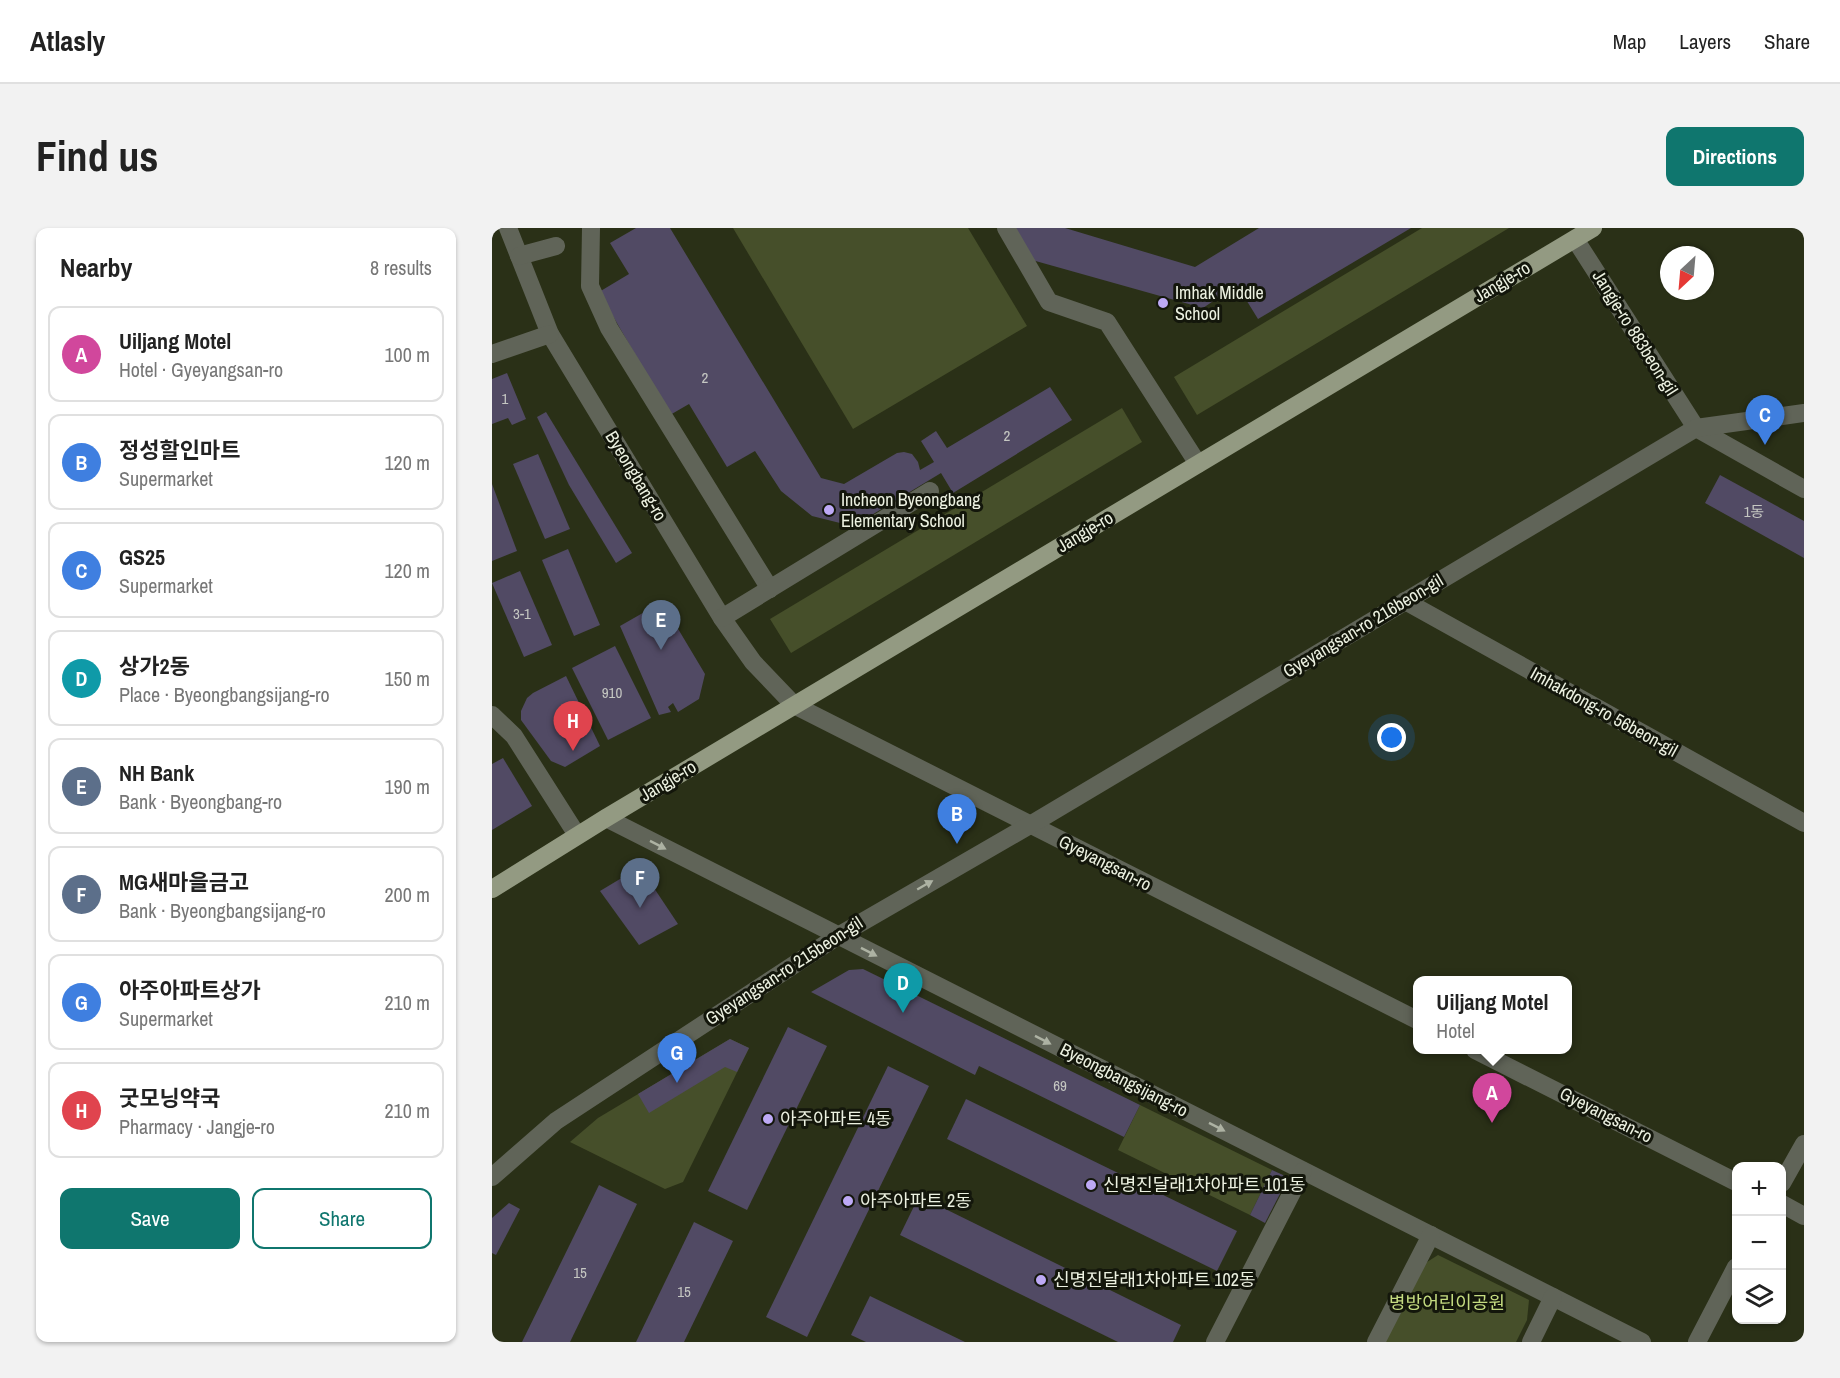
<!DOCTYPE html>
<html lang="en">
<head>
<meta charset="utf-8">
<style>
	body { margin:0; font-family:"Archivo Narrow","Noto Sans KR",sans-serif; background:#f2f2f2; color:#222 }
	.controls { position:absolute; right:18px; bottom:18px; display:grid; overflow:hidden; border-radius:12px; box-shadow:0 2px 4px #0004 }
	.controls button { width:54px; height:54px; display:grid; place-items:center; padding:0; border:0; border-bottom:2px solid #e0e0e0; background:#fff; color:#222; font:30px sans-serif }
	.compass { position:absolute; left:1168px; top:18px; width:54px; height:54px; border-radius:50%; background:#fff; box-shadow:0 2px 4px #0004; rotate:206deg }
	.you { position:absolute; left:900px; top:510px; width:21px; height:21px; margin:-15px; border:4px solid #fff; border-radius:50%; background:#1a73e8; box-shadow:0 0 0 9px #1a73e833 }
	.badge { display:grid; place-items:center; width:39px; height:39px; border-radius:50%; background:#0f766e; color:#fff; font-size:20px; font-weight:700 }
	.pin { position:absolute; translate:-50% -50px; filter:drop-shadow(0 2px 3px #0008) }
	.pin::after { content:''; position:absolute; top:32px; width:21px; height:18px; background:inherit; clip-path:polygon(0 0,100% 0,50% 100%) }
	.popup { position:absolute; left:921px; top:748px; width:159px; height:78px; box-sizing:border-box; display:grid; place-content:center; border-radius:12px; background:#fff; filter:drop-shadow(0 2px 4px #0005); font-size:20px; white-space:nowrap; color:#767676 }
	.popup b { font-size:22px; color:#222 }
	.popup::after { content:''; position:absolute; left:50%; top:100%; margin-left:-12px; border:12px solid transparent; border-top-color:#fff }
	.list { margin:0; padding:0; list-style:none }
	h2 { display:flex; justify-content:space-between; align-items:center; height:78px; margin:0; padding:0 24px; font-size:26px }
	h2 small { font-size:20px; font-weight:400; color:#767676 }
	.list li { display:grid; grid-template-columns:39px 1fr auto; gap:18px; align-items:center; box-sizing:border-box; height:96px; margin:0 12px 12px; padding:0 12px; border:2px solid #e0e0e0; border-radius:12px }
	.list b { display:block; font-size:22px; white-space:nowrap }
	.list p { margin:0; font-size:20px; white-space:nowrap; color:#767676 }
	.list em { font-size:20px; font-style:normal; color:#767676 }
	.actions { display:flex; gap:12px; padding:18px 24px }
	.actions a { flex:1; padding:14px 0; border:2px solid #0f766e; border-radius:12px; text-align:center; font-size:21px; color:#0f766e }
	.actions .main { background:#0f766e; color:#fff }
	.icon { flex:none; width:33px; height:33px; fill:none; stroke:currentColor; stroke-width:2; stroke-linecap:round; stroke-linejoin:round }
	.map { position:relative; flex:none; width:1312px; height:1114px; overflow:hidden; border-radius:12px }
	header { display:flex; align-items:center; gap:36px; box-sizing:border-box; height:84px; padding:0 30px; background:#fff; border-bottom:2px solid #e0e0e0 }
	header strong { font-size:28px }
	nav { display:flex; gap:33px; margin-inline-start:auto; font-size:21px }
	.intro { display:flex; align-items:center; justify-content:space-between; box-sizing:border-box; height:144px; padding:0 36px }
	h1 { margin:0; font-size:42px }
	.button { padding:15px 27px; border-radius:12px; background:#0f766e; color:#fff; font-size:21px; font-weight:700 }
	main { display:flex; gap:36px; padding:0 36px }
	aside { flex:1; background:#fff; border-radius:12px; box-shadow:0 2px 4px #0004 }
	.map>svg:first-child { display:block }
</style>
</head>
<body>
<header>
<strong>Atlasly</strong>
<nav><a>Map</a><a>Layers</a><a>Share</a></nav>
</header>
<div class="intro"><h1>Find us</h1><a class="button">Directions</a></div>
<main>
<aside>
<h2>Nearby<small>8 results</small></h2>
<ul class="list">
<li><span class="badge" style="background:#d1479c">A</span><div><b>Uiljang Motel</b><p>Hotel · Gyeyangsan-ro</p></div><em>100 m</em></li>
<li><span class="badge" style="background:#3f7fe0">B</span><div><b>정성할인마트</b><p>Supermarket</p></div><em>120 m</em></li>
<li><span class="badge" style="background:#3f7fe0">C</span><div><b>GS25</b><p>Supermarket</p></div><em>120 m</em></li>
<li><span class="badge" style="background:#0f9aa8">D</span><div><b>상가2동</b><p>Place · Byeongbangsijang-ro</p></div><em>150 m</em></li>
<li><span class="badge" style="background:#5c6f8a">E</span><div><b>NH Bank</b><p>Bank · Byeongbang-ro</p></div><em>190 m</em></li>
<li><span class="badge" style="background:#5c6f8a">F</span><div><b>MG새마을금고</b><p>Bank · Byeongbangsijang-ro</p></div><em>200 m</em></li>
<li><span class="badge" style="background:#3f7fe0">G</span><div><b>아주아파트상가</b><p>Supermarket</p></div><em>210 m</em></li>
<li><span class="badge" style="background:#e0444e">H</span><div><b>굿모닝약국</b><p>Pharmacy · Jangje-ro</p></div><em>210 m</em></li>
</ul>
<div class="actions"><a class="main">Save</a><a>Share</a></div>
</aside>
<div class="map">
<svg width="1312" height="1114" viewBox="0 0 1312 1114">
	<rect width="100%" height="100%" fill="#2a3017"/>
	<g fill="#464f2a">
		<path d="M241,0H476L535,98L361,201Z"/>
		<path d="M930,0H1017L705,187L682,149Z"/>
		<path d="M630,180L650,214L299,425L278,391Z"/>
		<path d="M238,811L257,820L191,954L173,961L78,914L106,890Z"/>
		<path d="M648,877L780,942L758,987L626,922Z"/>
		<path d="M946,1027L1037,1072L1035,1092L1024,1114H892L932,1036Z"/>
	</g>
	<g fill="#514a64">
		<path d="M144,0H178L329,250L352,256L405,225L412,224L420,226L426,234L428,242L442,234L429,213L444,203L455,220L558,159L580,192L461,265L449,245L378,288L348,295L320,288L289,263L263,223L235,239L197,176L178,187L107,64L137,46L118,15Z"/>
		<path d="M522,0H573L703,39L767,0H919L766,91L745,57L711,80L540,32Z"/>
		<path d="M15,145L34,191L20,197L16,190L0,196V151Z"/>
		<path d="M54,184L140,325L124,335L77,257L45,189Z"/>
		<path d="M46,226L78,301L53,311L21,236Z"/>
		<path d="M1228,247L1312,293V330L1213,275Z"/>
		<path d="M0,256L25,323L0,333Z"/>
		<path d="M76,321L108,397L82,408L50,332Z"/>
		<path d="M28,343L60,417L32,429L0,355Z"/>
		<path d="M170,374L213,446L207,471L186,484L181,475L176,479L179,484L167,487L128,398Z"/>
		<path d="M123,418L159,490L116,512L80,440Z"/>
		<path d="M74,448L108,518L73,539L59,533L29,492V483L35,470L41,465Z"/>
		<path d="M11,530L40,578L0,602V536Z"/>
		<path d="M148,639L186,696L147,717L108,663Z"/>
		<path d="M371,741L648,877L632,909L487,838L483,847L319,764L357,742Z"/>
		<path d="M296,799L335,818L255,982L216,963Z"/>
		<path d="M238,811L257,820L245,844L233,839L157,885L146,866Z"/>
		<path d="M396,838L437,858L315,1109L274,1089Z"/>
		<path d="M474,871L745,1003L725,1043L455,911Z"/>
		<path d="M780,942L791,947L794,954L773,995L758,987Z"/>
		<path d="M107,957L145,976L78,1114H30Z"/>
		<path d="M427,968L689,1097L681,1114H626L408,1007Z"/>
		<path d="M17,975L28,981L4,1027L0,1025V990Z"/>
		<path d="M202,994L241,1013L192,1114H144Z"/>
		<path d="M378,1068L473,1114H374L359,1107Z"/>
	</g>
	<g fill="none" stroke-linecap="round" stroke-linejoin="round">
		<g stroke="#606458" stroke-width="18">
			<path d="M16,0L58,106L230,390L261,434L302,477L925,792"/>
			<path d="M99,0L98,58L117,100L278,361"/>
			<path d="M514,0L557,74L615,94L706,236"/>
			<path d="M1083,11L1204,200L1312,261"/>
			<path d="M27,28L64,18"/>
			<path d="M0,126L58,106"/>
			<path d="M913,373L1312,595"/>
			<path d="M230,390L438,263"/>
			<path d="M0,487L22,508L85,607"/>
			<path d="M114,590L1150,1114"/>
			<path d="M983,822L1244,954"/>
			<path d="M0,949L64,893L346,708L538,597L1204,200L1312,185"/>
			<path d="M1290,955L1312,916"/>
			<path d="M1290,976L1312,988"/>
			<path d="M723,1114L811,943"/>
			<path d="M884,1114L939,1007"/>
			<path d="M1039,1114L1061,1069"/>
			<path d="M1205,1114L1244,1039"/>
		</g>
		<path stroke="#939a82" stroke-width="18" d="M0,661L114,590L1101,0"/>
	</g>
	<defs><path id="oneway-solid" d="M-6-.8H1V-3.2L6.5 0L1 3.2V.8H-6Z" transform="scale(1.5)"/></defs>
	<g fill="#adb2a3">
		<use href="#oneway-solid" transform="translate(166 617) rotate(27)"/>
		<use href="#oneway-solid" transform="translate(433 657) rotate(-30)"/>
		<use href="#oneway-solid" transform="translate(377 724) rotate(27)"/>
		<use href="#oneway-solid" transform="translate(551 812) rotate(27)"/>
		<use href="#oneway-solid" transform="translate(725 899) rotate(27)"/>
	</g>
	<g fill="#bda9f5" stroke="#13160b" stroke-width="2">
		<circle cx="671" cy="75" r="6"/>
		<circle cx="337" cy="282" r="6"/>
		<circle cx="276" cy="891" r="6"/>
		<circle cx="599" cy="957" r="6"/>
		<circle cx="356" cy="973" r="6"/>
		<circle cx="549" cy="1052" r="6"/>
	</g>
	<g text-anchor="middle" stroke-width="6" stroke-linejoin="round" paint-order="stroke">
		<g font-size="15" fill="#c5c7c2">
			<text x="213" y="155">2</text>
			<text x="13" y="176">1</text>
			<text x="515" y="213">2</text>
			<text x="1262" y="289">1동</text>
			<text x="30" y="391">3-1</text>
			<text x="120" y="470">910</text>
			<text x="568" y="863">69</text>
			<text x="88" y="1050">15</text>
			<text x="192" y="1069">15</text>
		</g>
		<g font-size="18" fill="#ecf1e1" stroke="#13160b">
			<text transform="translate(1010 54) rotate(-31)" y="6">Jangje-ro</text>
			<text transform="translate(1143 105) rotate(58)" y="6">Jangje-ro 883beon-gil</text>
			<text transform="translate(144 248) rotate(59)" y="6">Byeongbang-ro</text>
			<text transform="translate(593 304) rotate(-31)" y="6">Jangje-ro</text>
			<text transform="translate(871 398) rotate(-31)" y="6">Gyeyangsan-ro 216beon-gil</text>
			<text transform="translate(1112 484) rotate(29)" y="6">Imhakdong-ro 56beon-gil</text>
			<text transform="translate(176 553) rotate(-31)" y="6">Jangje-ro</text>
			<text transform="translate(613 635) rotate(27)" y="6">Gyeyangsan-ro</text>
			<text transform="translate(292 743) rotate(-33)" y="6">Gyeyangsan-ro 215beon-gil</text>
			<text transform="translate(632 852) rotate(27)" y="6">Byeongbangsijang-ro</text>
			<text transform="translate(1114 887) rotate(27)" y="6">Gyeyangsan-ro</text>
		</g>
		<g font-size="18" fill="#ecf1e1" stroke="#13160b" text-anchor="start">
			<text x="683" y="71">Imhak Middle<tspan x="683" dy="21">School</tspan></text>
			<text x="349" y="278">Incheon Byeongbang<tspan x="349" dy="21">Elementary School</tspan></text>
			<text x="288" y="897">아주아파트 4동</text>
			<text x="611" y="963">신명진달래1차아파트 101동</text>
			<text x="368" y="979">아주아파트 2동</text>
			<text x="561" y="1058">신명진달래1차아파트 102동</text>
		</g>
		<g font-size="18" fill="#c5dc81" stroke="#13160b">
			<text x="955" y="1081">병방어린이공원</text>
		</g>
	</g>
</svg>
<div class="controls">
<button>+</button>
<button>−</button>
<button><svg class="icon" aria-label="layers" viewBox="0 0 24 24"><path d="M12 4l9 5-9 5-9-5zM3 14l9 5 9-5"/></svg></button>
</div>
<svg class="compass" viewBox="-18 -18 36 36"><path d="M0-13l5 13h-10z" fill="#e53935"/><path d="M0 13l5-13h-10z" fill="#767676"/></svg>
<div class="you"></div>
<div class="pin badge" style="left:1000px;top:895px;background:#d1479c">A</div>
<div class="popup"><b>Uiljang Motel</b>Hotel</div>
<div class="pin badge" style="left:465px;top:616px;background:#3f7fe0">B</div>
<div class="pin badge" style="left:1273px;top:217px;background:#3f7fe0">C</div>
<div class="pin badge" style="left:411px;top:785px;background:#0f9aa8">D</div>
<div class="pin badge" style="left:169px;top:422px;background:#5c6f8a">E</div>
<div class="pin badge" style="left:148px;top:680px;background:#5c6f8a">F</div>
<div class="pin badge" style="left:185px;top:855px;background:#3f7fe0">G</div>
<div class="pin badge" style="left:81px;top:523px;background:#e0444e">H</div>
</div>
</main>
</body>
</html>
